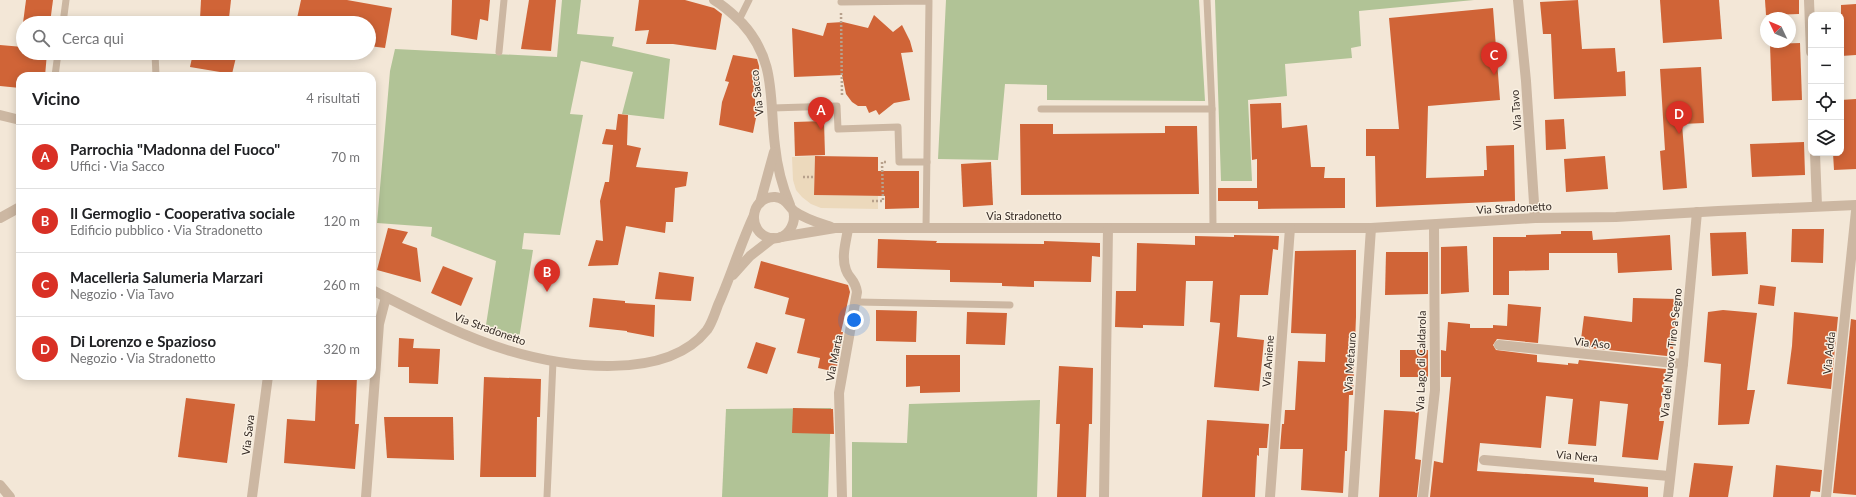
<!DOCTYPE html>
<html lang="it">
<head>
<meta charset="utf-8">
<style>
	body { margin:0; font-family:Lato,sans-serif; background:#f2f2f2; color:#202124 }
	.controls { position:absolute; right:12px; top:12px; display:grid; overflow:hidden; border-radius:8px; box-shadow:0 2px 10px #0003 }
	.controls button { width:36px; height:36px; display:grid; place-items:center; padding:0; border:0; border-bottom:1px solid #e0e0e0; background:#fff; color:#202124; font:20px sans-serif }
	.compass { position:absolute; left:1760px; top:12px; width:36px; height:36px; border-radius:50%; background:#fff; box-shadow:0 2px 10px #0003; rotate:314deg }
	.you { position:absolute; left:854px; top:320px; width:14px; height:14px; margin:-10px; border:3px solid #fff; border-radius:50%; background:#1a73e8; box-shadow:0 0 0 6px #1a73e833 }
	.badge { display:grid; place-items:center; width:26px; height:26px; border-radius:50%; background:#d93025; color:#fff; font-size:13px; font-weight:700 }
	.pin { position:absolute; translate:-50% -33px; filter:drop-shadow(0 1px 2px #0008) }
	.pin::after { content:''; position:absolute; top:21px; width:14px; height:12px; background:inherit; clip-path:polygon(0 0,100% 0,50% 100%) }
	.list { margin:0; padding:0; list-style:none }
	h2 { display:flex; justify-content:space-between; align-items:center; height:52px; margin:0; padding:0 16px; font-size:17px }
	h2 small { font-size:13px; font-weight:400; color:#757577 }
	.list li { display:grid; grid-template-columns:26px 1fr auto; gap:12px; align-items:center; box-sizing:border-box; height:64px; padding:0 16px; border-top:1px solid #e0e0e0 }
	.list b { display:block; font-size:15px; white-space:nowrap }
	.list p { margin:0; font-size:13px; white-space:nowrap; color:#757577 }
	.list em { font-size:13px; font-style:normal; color:#757577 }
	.icon { flex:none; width:22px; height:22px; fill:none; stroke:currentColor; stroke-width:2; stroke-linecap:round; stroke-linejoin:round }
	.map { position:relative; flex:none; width:1856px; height:497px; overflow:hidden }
	.search { position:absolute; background:#fff; box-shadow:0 2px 10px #0003; left:16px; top:16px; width:360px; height:44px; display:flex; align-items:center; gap:10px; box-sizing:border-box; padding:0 14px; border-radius:22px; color:#757577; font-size:15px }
	.panel { position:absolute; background:#fff; box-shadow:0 2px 10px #0003; left:16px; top:72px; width:360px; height:308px; border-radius:12px }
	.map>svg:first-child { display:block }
</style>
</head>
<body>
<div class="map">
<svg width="1856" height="497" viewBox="0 0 1856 497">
	<rect width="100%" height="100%" fill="#f3e7d7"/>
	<g fill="#b1c396">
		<path d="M562,0H581L577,34L614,37L612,46L670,59L664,119L622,114L633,72L581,61L570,114L583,115L560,235L524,233L522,249L533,250L519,339L486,325L496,261L431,236L432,227L377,223L390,71L395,49L557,57Z"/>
		<path d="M946,0H1199L1205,101L1047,100V85L1005,84L998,160L938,159Z"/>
		<path d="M1215,0H1474L1359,11L1361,46L1351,48L1352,58L1285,64L1287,96L1248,100L1252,181H1221Z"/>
		<path d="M1040,400L1037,497H852V442L907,443L909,404Z"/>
		<path d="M831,408L828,497H722L726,409Z"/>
	</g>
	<path fill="#ecd9bc" d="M815,156L814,195L878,196V209L821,208L811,204L802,197L796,190L793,180L792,157Z"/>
	<g fill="#d06437">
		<path d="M26,0H53L50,23H23Z"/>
		<path d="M201,0H231L229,18L200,19Z"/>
		<path d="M301,0H347L392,8L385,48L369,46V23H296Z"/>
		<path d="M452,0H490L488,21L480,19L477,40L451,35Z"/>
		<path d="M529,0H556L551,51L521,49Z"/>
		<path d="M639,0H685L714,8L722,14L716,50L673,44H646L649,30L635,31Z"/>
		<path d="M1578,0L1582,49L1615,48L1617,72L1625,71L1626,96L1554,99L1551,34H1543L1540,2Z"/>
		<path d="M1660,0H1719L1722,39L1663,43Z"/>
		<path d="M1765,0H1799V14L1766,15Z"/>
		<path d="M1856,4V55L1841,56V5Z"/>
		<path d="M1493,8L1500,100L1428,106L1426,178L1484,176V170H1487L1486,146L1514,145L1515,201L1376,207L1375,156H1366V129H1399L1389,18Z"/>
		<path d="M874,15L893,32L902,25L910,41L913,52L901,53L910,100L894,103L879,115L876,110L869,113L866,106H858L852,102L846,94L842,75L794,77L792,28L823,36L827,23L843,22L868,28Z"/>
		<path d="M1800,43L1802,100L1772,101L1770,44Z"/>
		<path d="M0,45L23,47V53H47L45,76H20V88L0,86Z"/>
		<path d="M193,53H237L232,74L190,67Z"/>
		<path d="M733,55L757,59L759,66L760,90L755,92V107L757,113L753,133L719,125L722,102L729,82L725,81Z"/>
		<path d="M1701,67L1704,123L1682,124L1687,188L1663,190L1660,151L1665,150L1660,69Z"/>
		<path d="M1856,99V169L1834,170L1833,153H1841V100Z"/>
		<path d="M1281,103L1282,128L1307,125L1311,167H1325L1324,178H1345V208L1258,209V201H1218V188H1257V159L1252,160L1250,104Z"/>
		<path d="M618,114L628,115L627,145L641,148L636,167L688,172L686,186L675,188L673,222H666L665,233L626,226L618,265L588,266L596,240L603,241L600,201L605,182H609L613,145L602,144L606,129L616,130Z"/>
		<path d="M1564,119L1566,149L1546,150L1545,120Z"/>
		<path d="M824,121L825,155L795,156L794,122Z"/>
		<path d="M1020,124H1053V134L1165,133V126H1197L1199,194L1021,195Z"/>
		<path d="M1804,142L1805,175L1752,177L1750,144Z"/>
		<path d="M815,156L878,157V171H919V208L885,209V196L814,195Z"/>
		<path d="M1605,156L1608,189L1566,192L1564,159Z"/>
		<path d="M991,162L993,205L963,207L961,164Z"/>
		<path d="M388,228L408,232L402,243L417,248L421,282L377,270Z"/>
		<path d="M1792,229H1824L1823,263L1791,262Z"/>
		<path d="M1561,231H1592L1593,240L1670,235L1672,270L1618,273L1617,253H1549V270L1509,271V295H1493V237H1526V235L1561,234Z"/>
		<path d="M1746,232L1748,274L1712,276L1710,233Z"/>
		<path d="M1234,235L1279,236L1278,250L1273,249L1268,295H1240L1237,337L1264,340L1259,391L1214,387L1220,323L1210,322L1213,281H1186L1184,326L1143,325V328L1115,327L1116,291H1136L1137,243L1195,245V236L1234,237Z"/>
		<path d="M878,239L937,241L936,243L1044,244V241L1100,243V257L1092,256L1091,282L1034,281V287L1002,286V283L950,282V270L877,268Z"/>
		<path d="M1467,246L1469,292L1441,294V247Z"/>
		<path d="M1356,250V317L1353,395H1349L1347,451H1345L1343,493L1301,490L1303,449H1280L1282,424H1284L1285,410H1295L1298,361L1325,362L1326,334L1291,333L1295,251Z"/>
		<path d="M1386,252H1428V294L1385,295Z"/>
		<path d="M761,261L848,285L850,292L841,332H843L836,372L818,368L820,358L797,353L805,319L785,314L789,298L754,288Z"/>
		<path d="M443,266L473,278L461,306L431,293Z"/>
		<path d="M659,272L694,277L691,301L655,299Z"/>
		<path d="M1760,285L1776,287L1774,306L1758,304Z"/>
		<path d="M593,298L625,301V303L655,305L654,337L627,332V331L589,327Z"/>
		<path d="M1633,298L1677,299L1673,349L1668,348L1667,356L1580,347L1584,316L1632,322Z"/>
		<path d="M1508,304L1541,307L1538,343L1497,339L1493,345L1496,350L1537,355V362L1568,365V363L1578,364L1579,360L1666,369L1659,421H1664L1658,460L1622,457L1628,404L1600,401L1596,446L1568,444L1573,399L1546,396L1541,448L1480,443L1477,471L1594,478V482L1648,487V497H1430L1434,461L1443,463L1451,377H1441V350L1446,351L1448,322L1470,324V328H1493V325L1507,326Z"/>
		<path d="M876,310L917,311L916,342L876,341Z"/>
		<path d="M1723,310L1757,313L1747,390H1755L1749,424L1718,425L1721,364L1704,362L1708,312Z"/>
		<path d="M967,312L1007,313L1005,345L966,344Z"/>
		<path d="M1794,312L1838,317L1831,389L1787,384L1792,346Z"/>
		<path d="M1851,319L1856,320V495L1833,493Z"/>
		<path d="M399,338L414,339L413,348L440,349L438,384L409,383V367H398Z"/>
		<path d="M756,342L776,348L767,374L747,368Z"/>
		<rect x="1400" y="350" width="28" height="27"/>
		<path d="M906,355H960V392L920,393V386L906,387Z"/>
		<path d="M1059,366L1093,368L1092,424H1089L1086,497H1057L1060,424H1056Z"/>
		<path d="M317,376H357L355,424H359L355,469L284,463L287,419L315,421Z"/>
		<path d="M484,377L541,379L540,417H537L536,477H480Z"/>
		<path d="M186,398L235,404L227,463L178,457Z"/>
		<path d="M793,408L833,409L834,434L792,433Z"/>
		<path d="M1384,410L1419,412L1415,459L1421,460L1417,497H1379Z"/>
		<path d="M384,417H453L454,460L387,458Z"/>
		<path d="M1207,420L1269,424L1267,448H1259V456L1257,455L1255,497H1202Z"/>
		<path d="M1694,463L1733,466L1728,497H1689Z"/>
		<path d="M1776,465L1822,470L1820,492L1811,491L1810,497H1773Z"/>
	</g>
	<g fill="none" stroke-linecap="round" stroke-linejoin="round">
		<g stroke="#b7a18c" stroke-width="2.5" stroke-dasharray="2 2" stroke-linecap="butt">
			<path d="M841,13L842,96"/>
			<path d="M803,177H814"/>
			<path d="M872,201H883L882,162H888"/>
		</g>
		<g stroke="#ccb7a2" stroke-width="7">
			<path d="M1207,0L1212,109L1213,228"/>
			<path d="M841,2L929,1L926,228"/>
			<path d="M739,20L749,0"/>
			<path d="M63,23L66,0"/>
			<path d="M499,52L504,0"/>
			<path d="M155,53L156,76"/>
			<path d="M55,76L58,53"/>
			<path d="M772,108L837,106L838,129L898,127L899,162H927"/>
			<path d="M1041,109H1212"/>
			<path d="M857,302L1010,305"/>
			<path d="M547,497L553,361"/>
		</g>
		<g stroke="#ccb7a2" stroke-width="10">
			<path d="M714,0C724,6 733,14 742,23C777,61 769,99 775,146C777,166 782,186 790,205"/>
			<path d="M1518,0L1526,81L1535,218"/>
			<path d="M1809,0L1811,52"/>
			<path d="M0,115L20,120"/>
			<path d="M1815,153L1817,206"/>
			<path d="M760,203L774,152"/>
			<path d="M793,210C797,224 787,241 770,238C746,232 750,196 775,197C786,198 788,206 794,211C805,219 819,223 831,227"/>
			<path d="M0,218L20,207"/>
			<path d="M781,237L835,228H1371L1535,218L1616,217L1718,211L1856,205"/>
			<path d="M733,275L750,256L773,238"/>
			<path d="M372,290C416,312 461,336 507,350C563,367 666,382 707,330C712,323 715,313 718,305C731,276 740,245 754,215"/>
			<path d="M1499,345L1683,364"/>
			<path d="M1484,460L1669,476"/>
			<path d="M0,485L10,497"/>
			<path d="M252,497L268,376"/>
			<path d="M366,497L379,324L386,297"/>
			<path d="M842,497L839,393L857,292C855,279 849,279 846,270C841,257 846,242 848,229"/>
			<path d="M1104,497L1108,228"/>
			<path d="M1270,497L1290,228"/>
			<path d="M1353,497L1371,228"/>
			<path d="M1423,497L1435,390L1434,225"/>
			<path d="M1668,497L1683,364L1697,212"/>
			<path d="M1826,497L1856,211"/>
		</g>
	</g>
	<g text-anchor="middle" stroke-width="3" stroke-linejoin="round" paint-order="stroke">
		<g font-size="11" fill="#352b25" stroke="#faf1e3">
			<text transform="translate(757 93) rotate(-97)" y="4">Via Sacco</text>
			<text transform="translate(1516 110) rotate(-94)" y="4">Via Tavo</text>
			<text transform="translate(1514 208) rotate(-3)" y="4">Via Stradonetto</text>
			<text x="1024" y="220">Via Stradonetto</text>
			<text transform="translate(490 329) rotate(20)" y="4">Via Stradonetto</text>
			<text transform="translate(1592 343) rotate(6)" y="4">Via Aso</text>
			<text transform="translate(1671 353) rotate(-84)" y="4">Via del Nuovo Tiro a Segno</text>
			<text transform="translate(1829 353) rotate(-84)" y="4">Via Adda</text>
			<text transform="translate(834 358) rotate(-79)" y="4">Via Marta</text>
			<text transform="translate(1268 361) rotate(-86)" y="4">Via Aniene</text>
			<text transform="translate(1421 361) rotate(-89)" y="4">Via Lago di Caldarola</text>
			<text transform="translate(1350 362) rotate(-86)" y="4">Via Metauro</text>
			<text transform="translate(248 435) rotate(-83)" y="4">Via Sava</text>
			<text transform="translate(1577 456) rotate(5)" y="4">Via Nera</text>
		</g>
	</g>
</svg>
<div class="controls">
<button>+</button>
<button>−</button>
<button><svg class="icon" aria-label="locate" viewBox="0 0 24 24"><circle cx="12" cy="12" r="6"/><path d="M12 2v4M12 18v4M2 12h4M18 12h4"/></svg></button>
<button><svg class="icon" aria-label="layers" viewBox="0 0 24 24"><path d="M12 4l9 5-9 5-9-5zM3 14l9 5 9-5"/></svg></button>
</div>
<svg class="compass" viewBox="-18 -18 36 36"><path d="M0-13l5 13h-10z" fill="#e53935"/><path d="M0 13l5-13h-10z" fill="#757577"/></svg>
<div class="you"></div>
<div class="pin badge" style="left:821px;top:130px">A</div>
<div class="pin badge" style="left:547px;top:292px">B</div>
<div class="pin badge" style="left:1494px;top:75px">C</div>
<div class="pin badge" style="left:1679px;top:134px">D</div>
<div class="search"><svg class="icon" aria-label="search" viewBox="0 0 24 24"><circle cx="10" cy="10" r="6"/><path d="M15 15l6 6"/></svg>Cerca qui</div>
<section class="panel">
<h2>Vicino<small>4 risultati</small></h2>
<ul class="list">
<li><span class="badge">A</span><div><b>Parrochia &quot;Madonna del Fuoco&quot;</b><p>Uffici · Via Sacco</p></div><em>70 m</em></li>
<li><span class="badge">B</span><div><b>Il Germoglio - Cooperativa sociale</b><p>Edificio pubblico · Via Stradonetto</p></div><em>120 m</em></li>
<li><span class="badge">C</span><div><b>Macelleria Salumeria Marzari</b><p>Negozio · Via Tavo</p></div><em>260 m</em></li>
<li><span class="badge">D</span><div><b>Di Lorenzo e Spazioso</b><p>Negozio · Via Stradonetto</p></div><em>320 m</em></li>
</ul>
</section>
</div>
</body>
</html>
